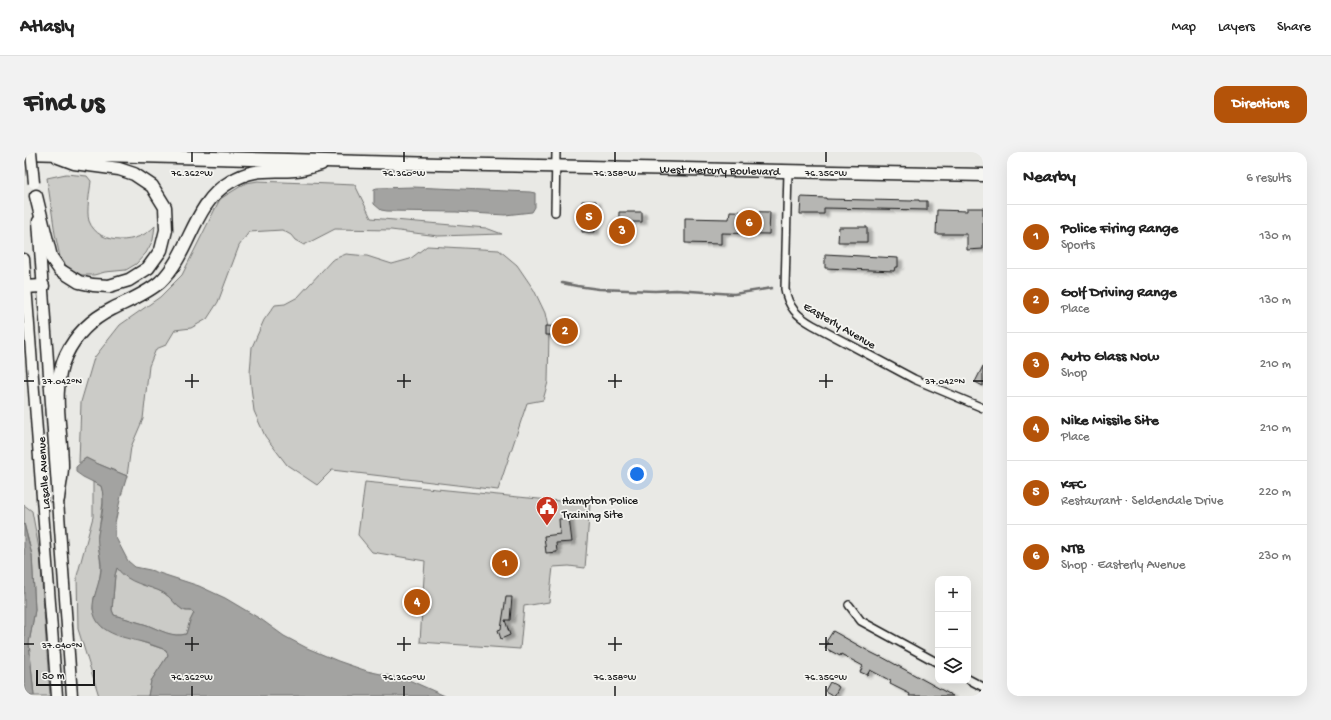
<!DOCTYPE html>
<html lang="en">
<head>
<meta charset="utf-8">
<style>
	body { margin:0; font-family:"Gochi Hand",sans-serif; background:#f2f2f2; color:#222 }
	.controls { position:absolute; right:12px; bottom:12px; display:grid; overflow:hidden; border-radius:8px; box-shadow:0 4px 16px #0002 }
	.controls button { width:36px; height:36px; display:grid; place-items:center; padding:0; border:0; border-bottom:1px solid #e0e0e0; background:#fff; color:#222; font:20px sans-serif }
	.scale { position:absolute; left:12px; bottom:10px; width:59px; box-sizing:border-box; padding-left:4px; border:2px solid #1c1c1c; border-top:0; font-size:11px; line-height:14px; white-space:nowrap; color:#1c1c1c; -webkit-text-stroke:3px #f6f6f2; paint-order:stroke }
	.you { position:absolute; left:613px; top:322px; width:14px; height:14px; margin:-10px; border:3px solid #fff; border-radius:50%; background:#1a73e8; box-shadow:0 0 0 6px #1a73e833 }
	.badge { display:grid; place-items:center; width:26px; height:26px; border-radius:50%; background:#b45309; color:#fff; font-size:13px; font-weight:700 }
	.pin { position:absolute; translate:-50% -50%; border:2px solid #fff; box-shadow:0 1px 4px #0006 }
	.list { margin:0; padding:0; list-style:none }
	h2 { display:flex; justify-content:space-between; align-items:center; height:52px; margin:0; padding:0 16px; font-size:17px }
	h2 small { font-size:13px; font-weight:400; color:#767676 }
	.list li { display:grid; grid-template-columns:26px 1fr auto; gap:12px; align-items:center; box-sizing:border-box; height:64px; padding:0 16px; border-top:1px solid #e0e0e0 }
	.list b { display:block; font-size:15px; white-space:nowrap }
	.list p { margin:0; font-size:13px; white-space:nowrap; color:#767676 }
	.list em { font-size:13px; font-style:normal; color:#767676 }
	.icon { flex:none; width:22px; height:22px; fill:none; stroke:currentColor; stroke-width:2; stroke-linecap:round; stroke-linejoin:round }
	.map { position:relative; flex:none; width:959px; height:544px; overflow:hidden; border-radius:12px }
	header { display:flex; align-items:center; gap:24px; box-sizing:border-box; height:56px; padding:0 20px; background:#fff; border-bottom:1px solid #e0e0e0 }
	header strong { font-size:19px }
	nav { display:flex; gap:22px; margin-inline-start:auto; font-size:14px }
	.intro { display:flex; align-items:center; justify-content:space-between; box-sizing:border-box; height:96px; padding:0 24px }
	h1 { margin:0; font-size:28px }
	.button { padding:10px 18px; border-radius:12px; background:#b45309; color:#fff; font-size:14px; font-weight:700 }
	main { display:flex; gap:24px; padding:0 24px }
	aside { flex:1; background:#fff; border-radius:12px; box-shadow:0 4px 16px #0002 }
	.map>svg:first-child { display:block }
</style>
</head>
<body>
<header>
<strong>Atlasly</strong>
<nav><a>Map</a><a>Layers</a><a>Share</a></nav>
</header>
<div class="intro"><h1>Find us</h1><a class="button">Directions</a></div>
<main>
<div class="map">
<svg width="959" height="544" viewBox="0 0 959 544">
	<defs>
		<filter id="shadow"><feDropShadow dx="4.5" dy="2.5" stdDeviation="1" flood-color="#0004"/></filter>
	</defs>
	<rect width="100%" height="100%" fill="#e9e9e5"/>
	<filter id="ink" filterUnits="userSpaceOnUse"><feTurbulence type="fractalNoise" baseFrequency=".025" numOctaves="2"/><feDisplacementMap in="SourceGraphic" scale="8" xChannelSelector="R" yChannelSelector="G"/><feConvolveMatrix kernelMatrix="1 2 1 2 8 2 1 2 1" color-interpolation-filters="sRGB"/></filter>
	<g filter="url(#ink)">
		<g fill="#cbcbc7" stroke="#747472">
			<path d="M42,22L63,24L67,29C66,39 62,59 65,69C75,95 115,92 131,74L129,88L122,101L112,112L102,118L81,120L70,123H57L44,116L36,105L31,82L23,26Z"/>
			<path d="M234,29L331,33L347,66L462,76L478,82L414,84L367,78L311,77L280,93L271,88L267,83L258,78L225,80L215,94L194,150L183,167L167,176L151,178L142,193L132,197L125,214L119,267L107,295L103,324L72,311L62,306L55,311L57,250L70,206L96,173L136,145L158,123L196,47L222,31Z"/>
			<path d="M403,94L475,98L493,113L510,138L521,161L525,180L524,230L519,248L503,251L474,338L308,318L293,333L263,313L241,284L230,259L227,235L226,221L228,195L240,168L251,153L261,152L274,145L308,108L322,102L343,104L368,112L386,107Z"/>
			<path d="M69,330L77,334L79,341V350L74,384L77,416L75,431L70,446L69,457L73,468L78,475L118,490L142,498L144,503L127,529L124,544H75L54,477L53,424L69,365Z"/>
			<path d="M341,330L566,352L561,416L545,414L529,415L525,450L500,454L496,497L396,490L401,409L348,400L334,383Z"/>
			<path d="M0,353L8,359L16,402L26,544H10L5,491L11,458L8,403L0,371Z"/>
			<path d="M93,416C106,431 123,432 140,441C147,445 151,454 159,458C163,460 167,458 170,461L166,469L162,482C148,486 136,478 123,473C112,470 101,466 90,463L88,458L91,423Z"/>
		</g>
		<g fill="#a3a3a1" stroke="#6d6d6c" fill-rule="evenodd">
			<path d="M389,35L506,40L511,41V55L508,60L481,63L432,60L363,59L357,58L350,52V37L353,36Z"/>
			<path d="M62,306L72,311L103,324L97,344L91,371V384L104,409L111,415L126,418L175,434L201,446L238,468L260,484L283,496L314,509L343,519L385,528L421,544H124L127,529L144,503L142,498C134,495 126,492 118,490C99,485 72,482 69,457C68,446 76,431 77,418C78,406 72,394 74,382C77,367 82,349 77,334L59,325L52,320V315ZM93,416C104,432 124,433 140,441C147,445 152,454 159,458C163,460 167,457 170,461L166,469L162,482C149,486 136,478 123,473C112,470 101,466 90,463L88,458L91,423Z"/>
			<path d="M0,372L8,403L11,458L5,491L10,544H0Z"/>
		</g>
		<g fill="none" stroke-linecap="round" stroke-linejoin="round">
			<path stroke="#6d6d6c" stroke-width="2.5" d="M538,131L553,134L575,137L631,139L652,138L710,142L748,136"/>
		</g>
		<g fill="#b6b6b3" stroke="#1c1c1c" filter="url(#shadow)">
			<path d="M777,45L802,46V47L888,49L889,48H895V49H903V58L800,56V62H776Z"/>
			<path d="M558,49H572L573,70H571V80H558V70H556Z"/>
			<path d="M943,56H959V97L943,98V82H912L913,58L943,59Z"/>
			<path d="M706,59L746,60L745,82L697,81V92L661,91V66L705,67Z"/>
			<path d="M595,60H618V70H603L602,88H594Z"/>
			<path d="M815,75H843V90H814Z"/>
			<path d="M801,102L874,106V115H871L870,119L801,116Z"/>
			<path d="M521,174L547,175L546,183H544V189H538V183H521Z"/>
			<path d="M959,214V234L951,230Z"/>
			<path d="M545,366L548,390L532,391L533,400L522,401L520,384L536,382L535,367Z"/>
			<path d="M482,445H488L486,468H481L486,483L477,487L474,478L477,477Z"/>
			<path d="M809,479L846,500L856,505V504L929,544H885L886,542L866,532L867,529L846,518L843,523L836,520L839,514L817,502L816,504L801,496L804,491L802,490Z"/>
			<path d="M806,530L815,535L810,544L801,539Z"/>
		</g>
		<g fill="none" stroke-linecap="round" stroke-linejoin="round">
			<g stroke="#1c1c1c" stroke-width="10">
				<g id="street">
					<path d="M764,19L761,137C764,155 773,164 789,173L890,227L959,256"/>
					<path d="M531,60L532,0"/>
					<path d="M825,453L837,469L914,511"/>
					<path d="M944,527L959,535"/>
				</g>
			</g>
			<g stroke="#1c1c1c" stroke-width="13">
				<g id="secondary">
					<path d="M14,69L48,544"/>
					<path d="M0,107L33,544"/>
				</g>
			</g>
			<g stroke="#1c1c1c" stroke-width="15">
				<g id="primary">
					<path id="s1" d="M0,1L415,12L959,23"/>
					<path d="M12,44L27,105L36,118L55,130L69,133L85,134L105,128L124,116L137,98L142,78L141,55L128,34L110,22L95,17L50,11L34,5"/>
					<path d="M0,135L19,134"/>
					<path d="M34,347C35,336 38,325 38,314C38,278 26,237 42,203C52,182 68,167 88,157C104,149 122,142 136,130C166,102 169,51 206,30C231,15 245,20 271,18C279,18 289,14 297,12"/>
				</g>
			</g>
			<use href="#street" stroke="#f6f6f2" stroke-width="7"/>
			<use href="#secondary" stroke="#f6f6f2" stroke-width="10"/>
			<use href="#primary" stroke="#f6f6f2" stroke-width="12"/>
			<g stroke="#1c1c1c" stroke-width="13" stroke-linecap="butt">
				<path id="secondary-bridge" d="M7,0L10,31"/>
			</g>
			<use href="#secondary-bridge" stroke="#f6f6f2" stroke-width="10"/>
		</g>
	</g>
	<path fill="none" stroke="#1c1c1c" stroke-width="1.5" d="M168,0V10M380,0V10M591,0V10M802,0V10M168,222V236M380,222V236M591,222V236M802,222V236M0,229H10M161,229H175M373,229H387M584,229H598M795,229H809M949,229H959M168,485V499M380,485V499M591,485V499M802,485V499M0,492H10M161,492H175M373,492H387M584,492H598M795,492H809M168,534V544M380,534V544M591,534V544M802,534V544"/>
	<defs>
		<g id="civic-pin" transform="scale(1.15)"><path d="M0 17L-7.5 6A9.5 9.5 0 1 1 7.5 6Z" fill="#c8321e" stroke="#f6f6f2"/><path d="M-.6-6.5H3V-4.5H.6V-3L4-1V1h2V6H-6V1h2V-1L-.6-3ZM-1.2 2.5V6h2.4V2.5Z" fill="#fff"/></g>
	</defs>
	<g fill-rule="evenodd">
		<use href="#civic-pin" x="523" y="355"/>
	</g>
	<g text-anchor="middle" stroke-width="3.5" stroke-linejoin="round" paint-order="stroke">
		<g font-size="12" fill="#1c1c1c" stroke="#f6f6f2">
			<text dy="4" stroke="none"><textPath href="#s1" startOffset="696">West Mercury Boulevard</textPath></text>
			<text transform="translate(816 173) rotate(30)" y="4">Easterly Avenue</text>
			<text transform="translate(19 321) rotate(-94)" y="4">Lasalle Avenue</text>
		</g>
		<g font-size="12" fill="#1c1c1c" stroke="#f6f6f2" text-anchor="start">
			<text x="538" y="352">Hampton Police<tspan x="538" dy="14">Training Site</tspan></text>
		</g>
	</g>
	<g font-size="10" text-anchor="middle" fill="#1c1c1c" stroke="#f6f6f2" stroke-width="3.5" stroke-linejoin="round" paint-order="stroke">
		<text x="168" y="24">76.362°W</text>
		<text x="380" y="24">76.360°W</text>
		<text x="591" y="24">76.358°W</text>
		<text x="802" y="24">76.356°W</text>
		<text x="38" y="232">37.042°N</text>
		<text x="921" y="232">37.042°N</text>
		<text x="38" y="496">37.040°N</text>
		<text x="168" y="528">76.362°W</text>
		<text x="380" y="528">76.360°W</text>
		<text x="591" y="528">76.358°W</text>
		<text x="802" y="528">76.356°W</text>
	</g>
</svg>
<div class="controls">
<button>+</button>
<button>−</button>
<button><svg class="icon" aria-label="layers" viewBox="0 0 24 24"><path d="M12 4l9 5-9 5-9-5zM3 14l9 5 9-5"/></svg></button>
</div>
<div class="scale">50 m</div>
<div class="you"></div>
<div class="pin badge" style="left:481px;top:411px">1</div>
<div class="pin badge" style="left:541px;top:179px">2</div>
<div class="pin badge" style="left:598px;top:79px">3</div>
<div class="pin badge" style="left:393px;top:450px">4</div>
<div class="pin badge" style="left:565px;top:65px">5</div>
<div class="pin badge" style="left:725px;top:71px">6</div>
</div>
<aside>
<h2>Nearby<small>6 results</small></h2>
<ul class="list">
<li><span class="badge">1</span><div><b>Police Firing Range</b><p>Sports</p></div><em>130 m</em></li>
<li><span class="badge">2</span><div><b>Golf Driving Range</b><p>Place</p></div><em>130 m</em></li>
<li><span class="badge">3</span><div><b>Auto Glass Now</b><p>Shop</p></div><em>210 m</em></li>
<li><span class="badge">4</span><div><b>Nike Missile Site</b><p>Place</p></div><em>210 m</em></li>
<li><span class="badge">5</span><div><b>KFC</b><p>Restaurant · Seldendale Drive</p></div><em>220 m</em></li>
<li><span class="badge">6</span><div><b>NTB</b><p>Shop · Easterly Avenue</p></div><em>230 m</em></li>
</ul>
</aside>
</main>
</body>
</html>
